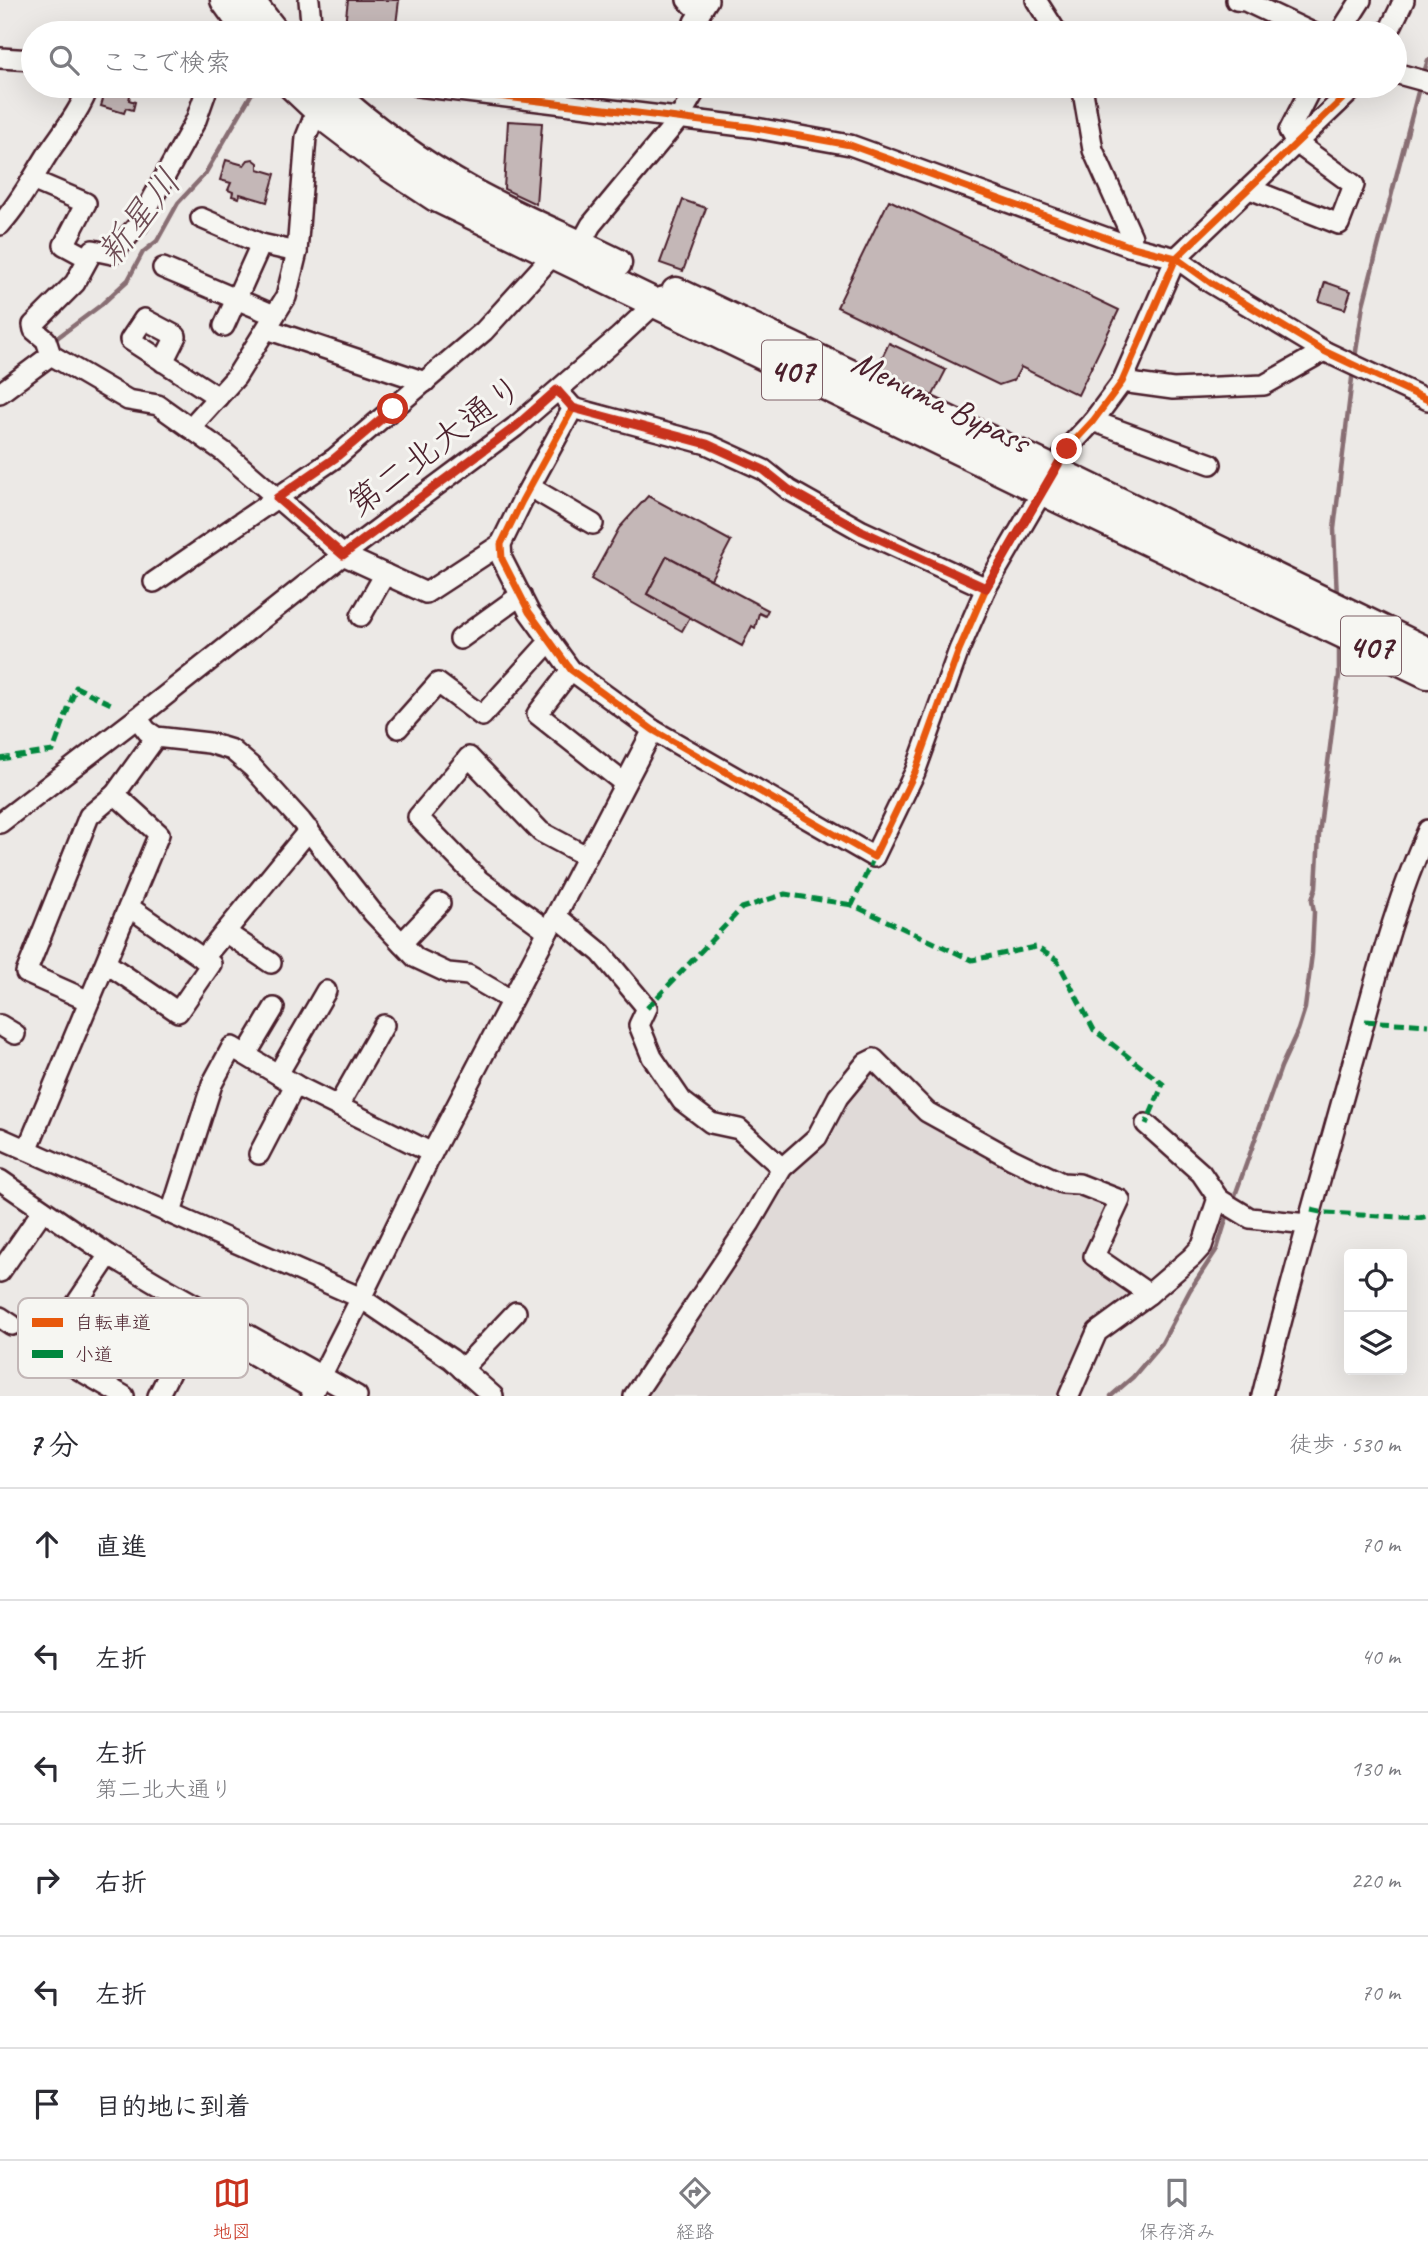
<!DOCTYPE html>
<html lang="ja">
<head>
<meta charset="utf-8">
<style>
	body { margin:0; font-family:Caveat,"Klee One",sans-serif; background:#f7f7f7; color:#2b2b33 }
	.controls { position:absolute; right:21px; bottom:21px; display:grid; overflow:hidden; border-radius:7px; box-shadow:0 7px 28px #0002 }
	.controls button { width:63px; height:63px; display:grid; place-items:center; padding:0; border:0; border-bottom:2px solid #e1e1e2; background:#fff; color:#2b2b33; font:35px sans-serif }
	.stop { position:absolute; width:21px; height:21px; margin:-16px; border:5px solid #c8321e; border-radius:50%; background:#fff }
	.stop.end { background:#c8321e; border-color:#fff; box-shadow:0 2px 7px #0008 }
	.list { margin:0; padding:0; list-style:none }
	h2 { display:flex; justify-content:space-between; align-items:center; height:91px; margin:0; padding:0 28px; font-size:30px }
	h2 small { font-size:23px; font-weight:400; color:#7c7c81 }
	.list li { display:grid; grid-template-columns:46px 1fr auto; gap:21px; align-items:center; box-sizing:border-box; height:112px; padding:0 28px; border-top:2px solid #e1e1e2 }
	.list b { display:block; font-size:26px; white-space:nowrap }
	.list p { margin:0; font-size:23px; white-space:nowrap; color:#7c7c81 }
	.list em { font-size:23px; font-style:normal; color:#7c7c81 }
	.icon { flex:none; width:38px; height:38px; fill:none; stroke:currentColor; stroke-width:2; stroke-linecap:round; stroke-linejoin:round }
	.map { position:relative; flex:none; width:1428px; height:1396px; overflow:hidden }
	.search { position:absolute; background:#fff; box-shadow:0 7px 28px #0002; left:21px; right:21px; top:21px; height:77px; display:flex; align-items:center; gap:18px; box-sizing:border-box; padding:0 24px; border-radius:38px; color:#7c7c81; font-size:26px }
	.sheet { height:763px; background:#fff }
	nav { display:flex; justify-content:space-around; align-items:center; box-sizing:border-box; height:98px; border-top:2px solid #e1e1e2; background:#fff; font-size:19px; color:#7c7c81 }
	nav a { display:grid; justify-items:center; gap:4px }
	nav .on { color:#c8321e }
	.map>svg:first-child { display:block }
</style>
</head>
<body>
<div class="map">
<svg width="1428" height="1396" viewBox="0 0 1428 1396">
	<rect width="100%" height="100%" fill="#ece9e6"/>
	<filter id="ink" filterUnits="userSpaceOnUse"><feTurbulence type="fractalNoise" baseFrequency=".0143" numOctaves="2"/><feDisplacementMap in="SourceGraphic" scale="14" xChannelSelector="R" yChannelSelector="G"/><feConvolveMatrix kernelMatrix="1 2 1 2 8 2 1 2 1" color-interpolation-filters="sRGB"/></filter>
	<g filter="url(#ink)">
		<path fill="#e0dad8" d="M870,1070L877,1073L911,1111L976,1146L1071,1194L1106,1199L1109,1206L1086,1256L1136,1291L1091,1331L1063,1396H640L789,1173L848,1093Z"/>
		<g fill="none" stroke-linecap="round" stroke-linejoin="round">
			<g stroke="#886e73" stroke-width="4.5">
				<path d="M1423,76L1428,60"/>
				<path d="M53,341L101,305L128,280L143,252L157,241L178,203L205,174L256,86"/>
				<path d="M1355,358L1363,305L1420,84"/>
				<path d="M25,363L43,349"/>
				<path d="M1337,598L1334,529L1353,370"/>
				<path d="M1233,1201L1281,1067L1298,1030L1305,1008L1312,954L1314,912L1312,900L1316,887L1319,835L1339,675V642"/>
				<path d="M1111,1396L1133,1377L1162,1343L1190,1290L1217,1249L1228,1213"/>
			</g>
		</g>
		<g fill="#c4b7b7" stroke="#4a1f2b" stroke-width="2">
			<path d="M348,0H399L395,33H344Z"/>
			<path d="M107,86L131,91L129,100L135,102L133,110L126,108L124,113L101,106Z"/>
			<path d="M508,121L542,123L536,204L504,189Z"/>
			<path d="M253,159L258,163V169L275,174L267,202L240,194L239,198L232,196L233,192L228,190L231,183L220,180L226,160L244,165L248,160Z"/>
			<path d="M683,200L706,208L683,271L660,263Z"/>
			<path d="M889,200L1119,310L1078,395L1021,367L1014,380L999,385L837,307Z"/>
			<path d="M1325,282L1351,291L1345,309L1319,301Z"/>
			<path d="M889,343L946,370L932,397L876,370Z"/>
			<path d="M648,496L731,541L711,579L667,556L647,594L690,617L682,631L591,579L619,528Z"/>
			<path d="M667,556L768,610L765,616L759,613L755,628L752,626L742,646L647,594Z"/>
		</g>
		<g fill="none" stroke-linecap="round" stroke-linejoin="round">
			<g stroke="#4a1f2b" stroke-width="24">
				<g id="minor">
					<path d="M309,0L312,33"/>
					<path d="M687,0L701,12"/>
					<path d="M1036,0L1057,33"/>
					<path d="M1236,0L1245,1L1313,33"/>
					<path d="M694,33V22L708,0"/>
					<path d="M1340,33L1361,0"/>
					<path d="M1388,33L1404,0"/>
					<path d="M0,58L33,60"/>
					<path d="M1395,73L1428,82"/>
					<path d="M418,86L750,127L850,145L1129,246L1176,258L1211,283L1324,351L1428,400"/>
					<path d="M1082,86L1093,150L1132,237L1129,246"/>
					<path d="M32,180L86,203L64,245L88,258"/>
					<path d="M1250,189L1339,224L1354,185L1295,142L1289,131L1312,86"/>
					<path d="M201,218L261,244L297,252"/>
					<path d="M0,225C20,203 33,177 49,152C64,130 80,111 89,86"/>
					<path d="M580,245L591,225L678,120L695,91V86"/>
					<path d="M163,268L274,315"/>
					<path d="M224,326L261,244"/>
					<path d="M267,329L425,382"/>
					<path d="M51,355L46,340L34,330L33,325L75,283L93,250L112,254L138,225L196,120L208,86"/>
					<path d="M163,362L176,336L144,319L130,340L218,397"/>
					<path d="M1122,382L1173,389L1264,385L1324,351"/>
					<path d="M0,393L51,355L128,400L158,405L224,452L343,555L426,593L501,544"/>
					<path d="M566,400L573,408L707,444L764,470L789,490L862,531L986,588"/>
					<path d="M573,408L522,501L501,544L502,559L529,612L571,670L653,730L874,857L915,772L959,650L986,588L1067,449L1093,421L1122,382L1176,258L1356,86"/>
					<path d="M1093,421L1211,464"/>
					<path d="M190,428L236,377L286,297L297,252L306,137L312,122L321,112"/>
					<path d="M530,487L593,524"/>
					<path d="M154,582L335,458L484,331L554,254"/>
					<path d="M361,616L385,574"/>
					<path d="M460,639L521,595"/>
					<path d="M571,670L537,714L624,783"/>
					<path d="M137,718L147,731L156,737L209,743L232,750L253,768L301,821L373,913L416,958L448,973L468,975L511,1000"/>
					<path d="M398,728L438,683L482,716L550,641"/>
					<path d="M0,823L137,718L343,555L515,427L619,337L662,297"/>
					<path d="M556,916L601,953L647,1008L639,1025L652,1057L682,1101L711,1123L739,1129L782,1168"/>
					<path d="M548,931L480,881L418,817L469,757L541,832L586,856"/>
					<path d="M225,932L271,963"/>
					<path d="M402,943L440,903"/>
					<path d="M203,959L309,830"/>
					<path d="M106,963L178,1012L211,964L129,907"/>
					<path d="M89,1001L26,973L89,816L115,794L156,737"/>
					<path d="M0,1025L15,1034"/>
					<path d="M246,1055L274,1008"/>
					<path d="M278,1074L326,991"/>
					<path d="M338,1106L384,1025"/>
					<path d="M1146,1124L1201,1173L1218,1198L1222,1201L1250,1218L1307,1224"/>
					<path d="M0,1138L361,1298L451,1359L493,1396"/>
					<path d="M27,1150L159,834L115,794"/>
					<path d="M259,1154L295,1085"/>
					<path d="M0,1180L109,1255L158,1284L357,1396"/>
					<path d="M171,1213L212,1084L232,1047L299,1087L432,1153"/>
					<path d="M109,1255L45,1350L124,1396"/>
					<path d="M0,1272L43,1210"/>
					<path d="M0,1317L12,1325"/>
					<path d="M195,1321L314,1390"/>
					<path d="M462,1369L516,1312"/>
					<path d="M158,1396L201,1311"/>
					<path d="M311,1396L361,1298L432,1153L653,730"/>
					<path d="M634,1396L750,1223L782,1168L817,1137L838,1097L866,1063L874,1059L927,1112L1012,1159L1062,1183L1079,1184L1120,1200L1094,1256L1149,1294"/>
					<path d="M1069,1396L1097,1332L1149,1294L1192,1257L1202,1246L1218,1198"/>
					<path d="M1262,1396C1290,1284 1322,1173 1353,1062C1375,984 1394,903 1428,830"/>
				</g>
			</g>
			<g stroke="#4a1f2b" stroke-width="33">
				<g id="highway">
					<path d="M225,0L249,33"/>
					<path d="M249,0L275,33"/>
					<path d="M293,86L330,121L389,166L436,197L1043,491L1428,674"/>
					<path d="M324,86C369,127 418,163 472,193C519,219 569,239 617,263"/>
					<path d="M676,292L1055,471L1428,652"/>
				</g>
			</g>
			<use href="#minor" stroke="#f6f6f2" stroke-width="19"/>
			<use href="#highway" stroke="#f6f6f2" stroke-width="28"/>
			<g stroke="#00873e" stroke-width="5" stroke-dasharray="10 5" stroke-linecap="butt">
				<path d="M0,759L53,751L76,687L113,705"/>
				<path d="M874,857L852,905L972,960L1036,947L1057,960L1094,1030L1163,1084L1146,1124"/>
				<path d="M647,1008L742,908L785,894L852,905"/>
				<path d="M1365,1021L1428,1025"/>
				<path d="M1311,1210L1325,1213L1419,1218L1428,1216"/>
			</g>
			<g stroke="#f6f6f2" stroke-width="11">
				<g id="cycleway">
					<path d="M418,86L750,127L850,145L1129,246L1176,258L1211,283L1324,351L1428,400"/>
					<path d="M573,408L522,501L501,544L502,559L529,612L571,670L653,730L874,857L915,772L959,650L986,588L1067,449L1093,421L1122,382L1176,258L1356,86"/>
				</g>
			</g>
			<use href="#cycleway" stroke="#e8590c" stroke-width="7"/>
		</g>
	</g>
	<g fill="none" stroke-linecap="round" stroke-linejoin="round" filter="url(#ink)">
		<path stroke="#c8321e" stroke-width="9" d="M393,409L335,458L277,498L343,555L515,427L557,390L573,408L707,444L764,470L789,490L862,531L986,588L1067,449"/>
	</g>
	<g text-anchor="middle" stroke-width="6" stroke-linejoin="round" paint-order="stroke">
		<g fill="#f6f6f2" stroke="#7e6067" stroke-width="2">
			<rect x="762" y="340.5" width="60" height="59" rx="5"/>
			<rect x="1341" y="616.5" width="60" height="59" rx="5"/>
		</g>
		<g font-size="33" font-weight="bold" fill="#4a1f2b">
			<text x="792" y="382">407</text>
			<text x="1371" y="658">407</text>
		</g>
		<g font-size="35" fill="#4a1f2b" stroke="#f6f6f2">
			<text transform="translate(941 401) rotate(26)" y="12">Menuma Bypass</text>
			<text transform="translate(435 445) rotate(-37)" y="12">第二北大通り</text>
		</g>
		<g font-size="37" font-style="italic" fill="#6e4d55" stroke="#f6f6f2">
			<text transform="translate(138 217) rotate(-52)" y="13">新星川</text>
		</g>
	</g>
	<rect x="18" y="1298" width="230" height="80" rx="10" fill="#f6f6f2" stroke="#c2b6b6" stroke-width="2"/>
	<rect x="32" y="1318" width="31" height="9" fill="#e8590c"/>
	<rect x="32" y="1350" width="31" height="8" fill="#00873e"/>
	<g font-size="19" fill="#4a1f2b">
		<text x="75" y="1329">自転車道</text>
		<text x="75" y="1361">小道</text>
	</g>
</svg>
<div class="controls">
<button><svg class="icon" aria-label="locate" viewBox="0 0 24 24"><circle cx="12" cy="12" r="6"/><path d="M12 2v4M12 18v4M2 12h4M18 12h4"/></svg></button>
<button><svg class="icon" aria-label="layers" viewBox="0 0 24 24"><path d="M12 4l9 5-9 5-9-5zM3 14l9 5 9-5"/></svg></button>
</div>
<div class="stop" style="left:393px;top:409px"></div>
<div class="stop end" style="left:1067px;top:449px"></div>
<div class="search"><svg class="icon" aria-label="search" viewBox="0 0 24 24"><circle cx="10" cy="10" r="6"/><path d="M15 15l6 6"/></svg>ここで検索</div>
</div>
<section class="sheet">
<h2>7 分<small>徒歩 · 530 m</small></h2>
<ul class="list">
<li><svg class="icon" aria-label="ahead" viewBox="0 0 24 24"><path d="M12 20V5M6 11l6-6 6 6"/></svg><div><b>直進</b></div><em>70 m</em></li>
<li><svg class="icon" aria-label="left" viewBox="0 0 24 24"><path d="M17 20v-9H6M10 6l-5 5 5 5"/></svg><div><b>左折</b></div><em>40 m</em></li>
<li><svg class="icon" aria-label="left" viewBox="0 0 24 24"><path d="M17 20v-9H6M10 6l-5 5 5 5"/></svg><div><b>左折</b><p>第二北大通り</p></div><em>130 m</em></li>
<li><svg class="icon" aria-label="right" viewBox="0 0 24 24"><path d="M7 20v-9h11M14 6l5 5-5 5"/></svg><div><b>右折</b></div><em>220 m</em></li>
<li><svg class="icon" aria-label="left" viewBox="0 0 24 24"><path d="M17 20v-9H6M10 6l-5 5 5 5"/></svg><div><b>左折</b></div><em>70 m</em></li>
<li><svg class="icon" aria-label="arrive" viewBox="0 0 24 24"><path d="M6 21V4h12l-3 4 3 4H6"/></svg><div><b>目的地に到着</b></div></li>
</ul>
</section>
<nav>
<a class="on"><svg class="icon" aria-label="map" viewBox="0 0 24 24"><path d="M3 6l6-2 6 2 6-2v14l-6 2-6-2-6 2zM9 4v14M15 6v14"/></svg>地図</a>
<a><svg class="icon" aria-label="directions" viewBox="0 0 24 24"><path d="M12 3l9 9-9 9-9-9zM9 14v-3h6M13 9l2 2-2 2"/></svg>経路</a>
<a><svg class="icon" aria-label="saved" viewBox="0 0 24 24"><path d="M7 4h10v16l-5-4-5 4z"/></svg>保存済み</a>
</nav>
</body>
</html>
